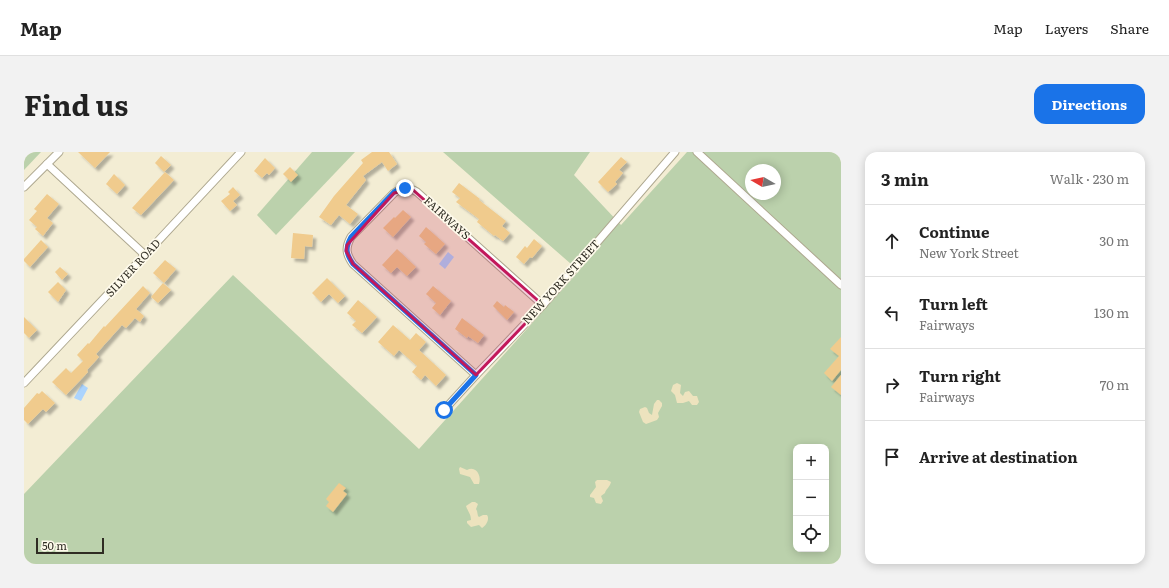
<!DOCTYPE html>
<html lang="en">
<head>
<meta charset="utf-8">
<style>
	body { margin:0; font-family:Literata,serif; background:#f2f2f2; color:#222 }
	.controls { position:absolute; right:12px; bottom:12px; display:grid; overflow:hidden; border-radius:8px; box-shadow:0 2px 10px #0003 }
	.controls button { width:36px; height:36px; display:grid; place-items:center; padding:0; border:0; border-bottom:1px solid #e0e0e0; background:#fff; color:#222; font:20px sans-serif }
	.compass { position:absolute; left:721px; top:12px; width:36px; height:36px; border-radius:50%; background:#fff; box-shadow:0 2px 10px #0003; rotate:279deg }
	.scale { position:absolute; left:12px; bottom:10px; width:68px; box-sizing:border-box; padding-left:4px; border:2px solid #2f2c23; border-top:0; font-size:11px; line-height:14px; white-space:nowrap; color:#2f2c23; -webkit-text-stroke:3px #fefaeb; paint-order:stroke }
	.stop { position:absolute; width:12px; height:12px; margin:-9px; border:3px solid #1a73e8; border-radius:50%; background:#fff }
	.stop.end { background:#1a73e8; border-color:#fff; box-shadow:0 1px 4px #0008 }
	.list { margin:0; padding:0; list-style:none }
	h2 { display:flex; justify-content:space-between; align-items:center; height:52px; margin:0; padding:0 16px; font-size:17px }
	h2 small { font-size:13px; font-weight:400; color:#767676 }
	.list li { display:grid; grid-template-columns:26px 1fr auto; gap:12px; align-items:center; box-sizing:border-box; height:72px; padding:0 16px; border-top:1px solid #e0e0e0 }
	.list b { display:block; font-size:15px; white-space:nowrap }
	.list p { margin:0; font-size:13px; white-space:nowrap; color:#767676 }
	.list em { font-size:13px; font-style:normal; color:#767676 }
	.icon { flex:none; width:22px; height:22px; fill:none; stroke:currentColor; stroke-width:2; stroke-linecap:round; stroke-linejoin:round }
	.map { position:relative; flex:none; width:817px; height:412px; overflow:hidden; border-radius:12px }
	header { display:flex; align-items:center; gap:24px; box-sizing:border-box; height:56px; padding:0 20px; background:#fff; border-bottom:1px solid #e0e0e0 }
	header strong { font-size:19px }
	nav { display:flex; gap:22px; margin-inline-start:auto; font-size:14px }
	.intro { display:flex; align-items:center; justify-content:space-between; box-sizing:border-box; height:96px; padding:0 24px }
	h1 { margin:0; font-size:28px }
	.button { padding:10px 18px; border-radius:12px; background:#1a73e8; color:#fff; font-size:14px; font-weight:700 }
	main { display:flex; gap:24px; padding:0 24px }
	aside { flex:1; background:#fff; border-radius:12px; box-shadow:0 2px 10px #0003 }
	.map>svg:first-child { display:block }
</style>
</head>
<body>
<header>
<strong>Map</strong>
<nav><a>Map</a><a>Layers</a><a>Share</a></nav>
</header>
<div class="intro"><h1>Find us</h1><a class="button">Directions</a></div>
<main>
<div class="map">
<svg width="817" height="412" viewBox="0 0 817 412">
	<defs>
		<filter id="shadow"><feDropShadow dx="3.5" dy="3.5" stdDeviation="1" flood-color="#0004"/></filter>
	</defs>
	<rect width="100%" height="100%" fill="#f3edd4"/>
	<g fill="#bbd1ac" fill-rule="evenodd">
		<path d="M0,0H17L0,18Z"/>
		<path d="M288,0H331L252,83L233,63Z"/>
		<path d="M419,0H566L550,23L597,73L663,0H817V412H0V342L209,123L395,297L555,119ZM727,18H751V42H727ZM772,295H802V397H772Z"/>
	</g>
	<g fill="#ede3be">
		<path d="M653,231L657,233L656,241L659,244L661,240L665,239L669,244H673L675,250L673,253H668L665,249L659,251H653L651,243L647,239L649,233Z"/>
		<path d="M633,248H635L638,251V254L634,261L635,265L633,268L622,272L619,270L615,260L616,257L621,255L623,256L625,261L628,263L630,252Z"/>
		<path d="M436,315L443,318C452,313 458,324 455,332H450L446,325L436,322L435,317Z"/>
		<path d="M573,328H583L587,330C586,335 582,337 581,341L577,344L579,349L577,352L572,351L570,346L566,345V343L572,335L571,330Z"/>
		<path d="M448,350H451L454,352L452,357L453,359L454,364L455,365L459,363H463C466,367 462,374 458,376L455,373L447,375L443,371V369L447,368C447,362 444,360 442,354Z"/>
	</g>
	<g fill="#acd4fd">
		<path d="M424,100L430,105L421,117L415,112Z"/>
		<path d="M58,232L64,236L57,249L50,246Z"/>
	</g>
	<g fill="#f0cb8d" filter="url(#shadow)">
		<path d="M54,0H86L71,16Z"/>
		<path d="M348,0H365L373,12L364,19L358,10L339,24L342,28L322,53L334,62L326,72L315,63L307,73L295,65L310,44L339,11L337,8Z"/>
		<path d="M137,4L147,13L140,20L131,11Z"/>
		<path d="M597,5L603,10L595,18L599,21L591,30L593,32L584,40L574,30Z"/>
		<path d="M241,6L251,16L245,23L243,21L238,26L230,19Z"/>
		<path d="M266,15L274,23L267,30L259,22Z"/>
		<path d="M141,20L150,28L117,63L108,56Z"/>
		<path d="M90,22L101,33L93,42L82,32Z"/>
		<path d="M435,31L456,47L455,48L482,69L478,74L486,81L479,89L471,83L470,84L453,70L455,67L432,50L436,46L428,40Z"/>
		<path d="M209,35L216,43L209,49L213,53L206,59L197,49L206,42L204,40Z"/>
		<path d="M23,42L35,52L23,66L29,71L19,84L11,77L13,75L5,68L13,59L10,57Z"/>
		<path d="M379,58L387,65L369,85L359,76L370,65L371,66Z"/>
		<path d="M402,75L421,92L412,102L400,92L402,90L395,84Z"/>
		<path d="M269,81L289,83L288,95L281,94L280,107L267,106Z"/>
		<path d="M510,87L518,94L508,106L506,105L500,112L492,105L501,94L503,96Z"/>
		<path d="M17,88L24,95L6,115L0,109V107Z"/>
		<path d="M373,97L392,115L383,124L373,115L367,121L358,113Z"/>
		<path d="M141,108L152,117L140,131L129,121Z"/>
		<path d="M36,115L44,122L38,128L31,120Z"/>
		<path d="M303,126L321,144L314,151L305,142L297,150L288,141Z"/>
		<path d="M34,130L42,138L34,150L24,140Z"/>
		<path d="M139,131L147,138L134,151L127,145Z"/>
		<path d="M119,134L126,141L112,157L120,164L116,170L111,166L102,176L98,173L72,202L75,205L63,218L64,220L42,243L28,230L42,216L47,221L59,209L53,203L64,191L65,192L80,174L81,175Z"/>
		<path d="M409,134L427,149L416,163L408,156L412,151L402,142Z"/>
		<path d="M334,148L353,165L338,181L328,173L332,169L323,161Z"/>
		<path d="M473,149L480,155L481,153L490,160L483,168L469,154Z"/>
		<path d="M0,165L13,178L5,186L0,181Z"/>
		<path d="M438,166L460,183L454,191L444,184L443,186L431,177Z"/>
		<path d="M369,173L386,188L392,181L402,190L395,198L422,223L412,234L401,223L397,228L388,220L393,214L375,198L370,204L354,190Z"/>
		<path d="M817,185V218L808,229L800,221L815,204L806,197Z"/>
		<path d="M817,223V243L807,235Z"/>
		<path d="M18,239L31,251L22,260L19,257L4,272L0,268V256L13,241L15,242Z"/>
		<path d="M315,331L322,336L319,339L323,342L309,360L302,354L305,350L302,347Z"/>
	</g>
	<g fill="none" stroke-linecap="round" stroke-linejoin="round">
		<g stroke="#aea890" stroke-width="9">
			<g id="street">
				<path d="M673,0L817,133"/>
				<path d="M23,12L121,103"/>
				<path d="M0,35L35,0"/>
				<path d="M452,223L329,112C322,102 321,96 327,85L370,41C378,35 384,35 393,40L519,153"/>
				<path d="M0,231L121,103L217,0"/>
				<path d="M420,258L452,223L519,153L651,0"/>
			</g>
		</g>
		<use href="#street" stroke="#fff" stroke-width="7"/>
	</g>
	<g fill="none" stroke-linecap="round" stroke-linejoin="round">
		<path stroke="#1a73e8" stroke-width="5" d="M381,36L375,37L370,40L327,85C321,96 322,102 329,112L452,223L420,258"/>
	</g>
	<path fill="#c2185b" fill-opacity="0.2" stroke="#c2185b" stroke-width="3" stroke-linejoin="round" d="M388,37L519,153L452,223L329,112L322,99L323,93L370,41Z"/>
	<g text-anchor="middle" stroke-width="3.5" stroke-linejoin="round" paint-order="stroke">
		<g font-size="11" fill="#2f2c23" stroke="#fefaeb">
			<text transform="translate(423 66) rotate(42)" y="4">FAIRWAYS</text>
			<text transform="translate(109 116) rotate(-47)" y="4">SILVER ROAD</text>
			<text transform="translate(537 130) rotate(-48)" y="4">NEW YORK STREET</text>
		</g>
	</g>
</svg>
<div class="controls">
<button>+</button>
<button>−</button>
<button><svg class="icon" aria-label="locate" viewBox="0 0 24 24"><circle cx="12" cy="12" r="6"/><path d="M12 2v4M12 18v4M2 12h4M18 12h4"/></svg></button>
</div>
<svg class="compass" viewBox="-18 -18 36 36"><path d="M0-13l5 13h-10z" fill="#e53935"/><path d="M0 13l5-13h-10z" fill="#767676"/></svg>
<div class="scale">50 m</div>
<div class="stop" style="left:420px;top:258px"></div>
<div class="stop end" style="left:381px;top:36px"></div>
</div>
<aside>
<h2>3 min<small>Walk · 230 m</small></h2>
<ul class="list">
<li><svg class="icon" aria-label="ahead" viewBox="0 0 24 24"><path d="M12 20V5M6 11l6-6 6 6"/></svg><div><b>Continue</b><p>New York Street</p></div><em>30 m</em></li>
<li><svg class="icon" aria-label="left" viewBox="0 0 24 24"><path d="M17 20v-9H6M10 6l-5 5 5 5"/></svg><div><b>Turn left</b><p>Fairways</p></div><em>130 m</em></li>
<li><svg class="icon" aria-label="right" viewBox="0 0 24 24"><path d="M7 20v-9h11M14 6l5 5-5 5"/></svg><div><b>Turn right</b><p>Fairways</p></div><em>70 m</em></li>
<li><svg class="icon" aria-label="arrive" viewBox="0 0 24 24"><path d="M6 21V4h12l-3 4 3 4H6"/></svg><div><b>Arrive at destination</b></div></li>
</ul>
</aside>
</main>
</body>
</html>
